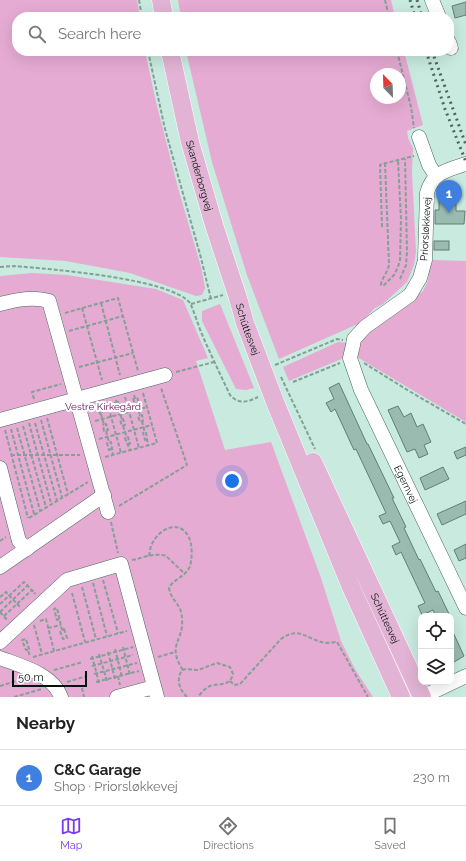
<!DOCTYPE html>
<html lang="en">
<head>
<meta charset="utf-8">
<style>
	body { margin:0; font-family:Raleway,sans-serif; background:#f6f6f6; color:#222 }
	.controls { position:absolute; right:12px; bottom:12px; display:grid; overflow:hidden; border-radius:8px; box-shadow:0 4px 16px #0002 }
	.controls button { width:36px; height:36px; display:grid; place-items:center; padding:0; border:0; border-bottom:1px solid #e0e0e0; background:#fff; color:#222; font:20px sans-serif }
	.compass { position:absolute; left:370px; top:68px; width:36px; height:36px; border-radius:50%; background:#fff; box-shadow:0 4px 16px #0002; rotate:337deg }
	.scale { position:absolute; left:12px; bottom:10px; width:75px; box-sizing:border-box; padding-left:4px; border:2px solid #05110d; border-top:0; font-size:11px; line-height:14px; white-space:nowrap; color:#05110d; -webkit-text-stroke:3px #fff; paint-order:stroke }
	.you { position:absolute; left:232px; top:481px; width:14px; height:14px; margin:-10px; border:3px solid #fff; border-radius:50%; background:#1a73e8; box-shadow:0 0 0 6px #1a73e833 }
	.badge { display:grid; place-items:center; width:26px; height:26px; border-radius:50%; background:#7c3aed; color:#fff; font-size:13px; font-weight:700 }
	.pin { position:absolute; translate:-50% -33px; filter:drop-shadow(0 1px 2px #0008) }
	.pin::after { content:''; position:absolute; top:21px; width:14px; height:12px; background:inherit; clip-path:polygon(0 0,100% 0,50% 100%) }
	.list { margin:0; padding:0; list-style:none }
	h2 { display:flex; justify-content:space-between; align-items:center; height:52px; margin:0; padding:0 16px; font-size:17px }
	h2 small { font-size:13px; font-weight:400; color:#767676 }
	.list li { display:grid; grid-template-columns:26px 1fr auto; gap:12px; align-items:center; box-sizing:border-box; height:56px; padding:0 16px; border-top:1px solid #e0e0e0 }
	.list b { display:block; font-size:15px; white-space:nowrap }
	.list p { margin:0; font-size:13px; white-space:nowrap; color:#767676 }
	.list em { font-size:13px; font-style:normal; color:#767676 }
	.icon { flex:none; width:22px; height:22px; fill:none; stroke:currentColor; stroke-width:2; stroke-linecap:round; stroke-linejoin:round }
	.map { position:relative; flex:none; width:466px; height:697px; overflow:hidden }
	.search { position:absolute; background:#fff; box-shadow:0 4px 16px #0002; left:12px; right:12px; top:12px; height:44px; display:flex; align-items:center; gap:10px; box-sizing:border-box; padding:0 14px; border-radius:16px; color:#767676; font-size:15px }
	.sheet { height:108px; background:#fff }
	nav { display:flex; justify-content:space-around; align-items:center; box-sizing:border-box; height:56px; border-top:1px solid #e0e0e0; background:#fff; font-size:11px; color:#767676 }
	nav a { display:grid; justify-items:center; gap:2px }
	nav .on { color:#7c3aed }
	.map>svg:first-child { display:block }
</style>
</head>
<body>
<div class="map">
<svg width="466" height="697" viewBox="0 0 466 697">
	<rect width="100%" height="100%" fill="#c8eadf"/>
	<g fill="#e6abd3" fill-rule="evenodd">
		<path d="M0,0H137L140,17H17V51H145L156,102L178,188L201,267L205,288L202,295L196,296L130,273L66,261L0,257Z"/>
		<path d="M178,0H391L395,17H181Z"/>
		<path d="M186,51H404L423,125L407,131L408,138L413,148L412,172L416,252L414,265L407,282L383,304L375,308L360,323L279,359L247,275L212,162ZM376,74H400V98H376Z"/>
		<path d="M433,260L466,261V422L357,357L358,346L364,336L423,291L428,281L430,264Z"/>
		<path d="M32,273L67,275L156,289L183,300L208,358L196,361L225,450L271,442L321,578L341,641L355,669L373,697H0V276Z"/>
		<path d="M220,304L254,388L246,390L236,389L202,321V311Z"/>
		<path d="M338,342L347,343L346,357L289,381L283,367Z"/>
	</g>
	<g fill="#9abbb0" stroke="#607f75">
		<path d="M466,2V15L455,18L452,6Z"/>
		<path d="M451,184L456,192V211H465L464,224H435V210H439V187Z"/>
		<rect x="434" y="241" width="15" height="9"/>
		<path d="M339,383L367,444H368L394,498H392L406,527L404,528L419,560L420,559L436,592L438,591L450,616H436L433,610L422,615L418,606L425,603L401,552L396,555L392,546L400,542L390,521L383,524L379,516L386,513L356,449L354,450L335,409L331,412L326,403L334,399L329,388Z"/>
		<path d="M398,406L404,417L411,413L417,427L423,424L431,442L424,445L428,454L419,458L415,449L407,452L388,410Z"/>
		<path d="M466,447V455L457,459L454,452Z"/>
		<path d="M443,467L449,479L425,490L420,478Z"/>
		<path d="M466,501V514L442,525L437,514Z"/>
		<path d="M466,544V558L459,561L454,550Z"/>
		<path d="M451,628L464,656L454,662L451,656Z"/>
	</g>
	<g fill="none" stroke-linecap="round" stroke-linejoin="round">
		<g stroke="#4a685e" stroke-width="15">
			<g id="minor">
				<path d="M432,0L439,17"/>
				<path d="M449,42L451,48"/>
				<path d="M419,137L429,165L436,176"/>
				<path id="s1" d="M466,164C447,170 432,173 427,193L425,260L420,278L410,295L365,327L354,339L353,345L350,358L361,390L466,608"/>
				<path d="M0,304C16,300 33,296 49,301L108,512"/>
				<path d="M0,420L165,375"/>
				<path d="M0,468L19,541L27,549"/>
				<path d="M0,567L104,495"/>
				<path d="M0,642L67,580L121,564L157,697"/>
				<path d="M0,658C21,666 53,674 61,697"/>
				<path d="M117,697L154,687"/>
				<path d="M422,697L466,676"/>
			</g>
		</g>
		<g stroke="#fff" stroke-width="19">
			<g id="major">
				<path d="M161,0L164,17"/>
				<path id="s2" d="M170,51L190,142L214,225L238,298L245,323L275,402L351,587L401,697"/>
				<path id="s3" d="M313,462L422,697"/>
			</g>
		</g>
		<g stroke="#859f96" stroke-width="2" stroke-dasharray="4 2" stroke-linecap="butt">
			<path d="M139,0L142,17"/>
			<path d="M385,0L389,17"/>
			<path d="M148,51L165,129L201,258L211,299"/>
			<path d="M397,51L411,107L414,128"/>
			<path d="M385,163L389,265C388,272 381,279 381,285H384L394,275L398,267L400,260L401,220L398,160"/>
			<path d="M382,227L380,165L382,164L414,156"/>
			<path d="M0,267L14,266C49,269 170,278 190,303C192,306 199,327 201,332C210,353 220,374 230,395C239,405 248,402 258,397"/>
			<path d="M400,279L406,265L407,252L405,159"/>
			<path d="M101,303L120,375"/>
			<path d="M191,304L223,295"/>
			<path d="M82,308L102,380"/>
			<path d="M65,313L118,298L138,371H137"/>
			<path d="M69,331L123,316"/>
			<path d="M364,363L409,391L466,424"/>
			<path d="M275,365L337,339L343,340"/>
			<path d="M79,367L133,353"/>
			<path d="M176,372L214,362"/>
			<path d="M281,377L315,449"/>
			<path d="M293,382L340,363"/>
			<path d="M134,395L135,398L137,397L139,403L135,404L133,398H135"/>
			<path d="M125,397L139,448"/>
			<path d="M34,399L32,392L61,384"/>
			<path d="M116,400L117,402H119L121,408L117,409L115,403L117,402"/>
			<path d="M107,402L121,453"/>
			<path d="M99,404L100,407H101L103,413L100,414L98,408L100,407"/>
			<path d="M137,404L140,415H142L143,421L140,422L138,416L140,415"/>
			<path d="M119,409L122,420L123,419L125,425L122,426L120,420H122"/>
			<path d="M101,414L104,425L106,424L108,430L104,431L103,425H104"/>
			<path d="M47,418L68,494"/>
			<path d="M41,420L62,497"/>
			<path d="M95,421L147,407"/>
			<path d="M142,421L145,433"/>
			<path d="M29,423L51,503"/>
			<path d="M35,423L57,501"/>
			<path d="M23,426L46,507"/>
			<path d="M123,426L127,438"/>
			<path d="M17,428L40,510"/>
			<path d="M11,429L34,514"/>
			<path d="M5,430L28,518"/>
			<path d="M106,431L109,443"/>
			<path d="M99,439L152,425L143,393"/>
			<path d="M146,439L145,440L143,433L146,432L148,446"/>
			<path d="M128,444H130L128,437L125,438L130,450"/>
			<path d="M111,449L109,450L107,443L111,442L113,455"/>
			<path d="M11,455H80"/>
			<path d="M105,457L157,443L152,425"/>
			<path d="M119,506L187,465L161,388"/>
			<path d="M29,518L88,482"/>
			<path d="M111,522L118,553"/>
			<path d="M0,541L6,537"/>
			<path d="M149,556C150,552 150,547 152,544C161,525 185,518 191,544C192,551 192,559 190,566C185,578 174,578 169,588C171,601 182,604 182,619C184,642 166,644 183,670"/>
			<path d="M132,560C143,558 155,552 166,556L185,574"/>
			<path d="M103,580L118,633"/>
			<path d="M93,583L107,636"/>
			<path d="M82,587L96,639"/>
			<path d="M72,593L85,642"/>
			<path d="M0,597L6,592L20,607"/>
			<path d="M0,604L24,582L35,593L34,594"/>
			<path d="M0,612L27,586"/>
			<path d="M0,612L7,620"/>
			<path d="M4,616L32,590"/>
			<path d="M59,619L57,620L54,609L57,608L62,630"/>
			<path d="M40,621L46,619L54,651"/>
			<path d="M34,625L42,654"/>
			<path d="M48,628L61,625"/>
			<path d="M64,629L67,638L63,639L60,631Z"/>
			<path d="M123,647L130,675"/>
			<path d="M115,649L122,677"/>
			<path d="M28,650H26L22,640L26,639L29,649L28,650L30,657"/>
			<path d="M108,652L115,679"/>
			<path d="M99,654L107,681"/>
			<path d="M92,656L99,683"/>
			<path d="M33,657L127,631"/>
			<path d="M158,657L175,652"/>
			<path d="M90,659L133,647"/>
			<path d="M92,666L133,655"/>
			<path d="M54,670L83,662"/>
			<path d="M94,674L137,663"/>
			<path d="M118,676L120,685"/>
			<path d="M230,681L234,685L240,684L281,639C300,625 308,641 327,643C330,643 334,642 337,642L368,697"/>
			<path d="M67,682L87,676"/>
			<path d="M96,682L139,671"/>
			<path d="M0,686L22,679"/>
			<path d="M82,688L84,697"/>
			<path d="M14,697L42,689"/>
			<path d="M187,697C179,689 176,680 182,670L186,669L198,670L217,663L230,667L233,674C230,687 219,683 210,686C205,688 201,693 198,697"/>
		</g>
		<use href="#minor" stroke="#fff" stroke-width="14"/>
		<use href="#major" stroke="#e2b3d4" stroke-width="18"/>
		<g stroke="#50655e" stroke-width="3" stroke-dasharray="2 4" stroke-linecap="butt">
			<path d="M410,0L415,17"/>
			<path d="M417,0L422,17"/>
			<path d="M426,51L445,109L466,162"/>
			<path d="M432,51L466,145"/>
		</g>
	</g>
	<g text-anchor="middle" stroke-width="4" stroke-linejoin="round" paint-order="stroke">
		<g font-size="10" fill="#05110d" stroke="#fff">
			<text dy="4" stroke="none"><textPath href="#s2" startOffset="128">Skanderborgvej</textPath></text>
			<text transform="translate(425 229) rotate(-87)" y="4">Priorsløkkevej</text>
			<text dy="4" stroke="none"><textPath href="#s2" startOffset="289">Schüttesvej</textPath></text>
			<text dy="4" stroke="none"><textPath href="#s1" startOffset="386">Egernvej</textPath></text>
			<text dy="4" stroke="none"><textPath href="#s3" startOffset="172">Schüttesvej</textPath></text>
		</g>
		<g font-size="10" fill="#671654" stroke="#fff">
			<text x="103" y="410">Vestre Kirkegård</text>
		</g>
	</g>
</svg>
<div class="controls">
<button><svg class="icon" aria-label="locate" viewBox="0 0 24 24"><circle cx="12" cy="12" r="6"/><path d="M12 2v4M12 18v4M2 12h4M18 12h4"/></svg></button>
<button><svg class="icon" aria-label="layers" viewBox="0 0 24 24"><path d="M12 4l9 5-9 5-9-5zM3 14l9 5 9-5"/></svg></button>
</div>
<svg class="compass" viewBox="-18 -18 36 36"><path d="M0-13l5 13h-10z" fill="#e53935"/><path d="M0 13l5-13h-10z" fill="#767676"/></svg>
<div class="scale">50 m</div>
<div class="you"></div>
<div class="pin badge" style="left:449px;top:213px;background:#3f7fe0">1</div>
<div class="search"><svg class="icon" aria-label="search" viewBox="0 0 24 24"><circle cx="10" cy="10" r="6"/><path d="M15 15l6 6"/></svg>Search here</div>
</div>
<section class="sheet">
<h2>Nearby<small></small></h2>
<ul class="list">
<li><span class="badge" style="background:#3f7fe0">1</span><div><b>C&amp;C Garage</b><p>Shop · Priorsløkkevej</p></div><em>230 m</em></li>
</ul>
</section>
<nav>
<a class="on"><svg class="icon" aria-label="map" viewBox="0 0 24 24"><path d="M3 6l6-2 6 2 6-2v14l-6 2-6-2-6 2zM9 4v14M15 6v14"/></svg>Map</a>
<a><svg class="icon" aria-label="directions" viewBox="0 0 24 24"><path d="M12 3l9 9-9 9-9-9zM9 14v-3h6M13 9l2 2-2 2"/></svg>Directions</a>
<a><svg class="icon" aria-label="saved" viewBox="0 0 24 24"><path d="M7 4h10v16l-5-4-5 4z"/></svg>Saved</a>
</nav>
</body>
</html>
